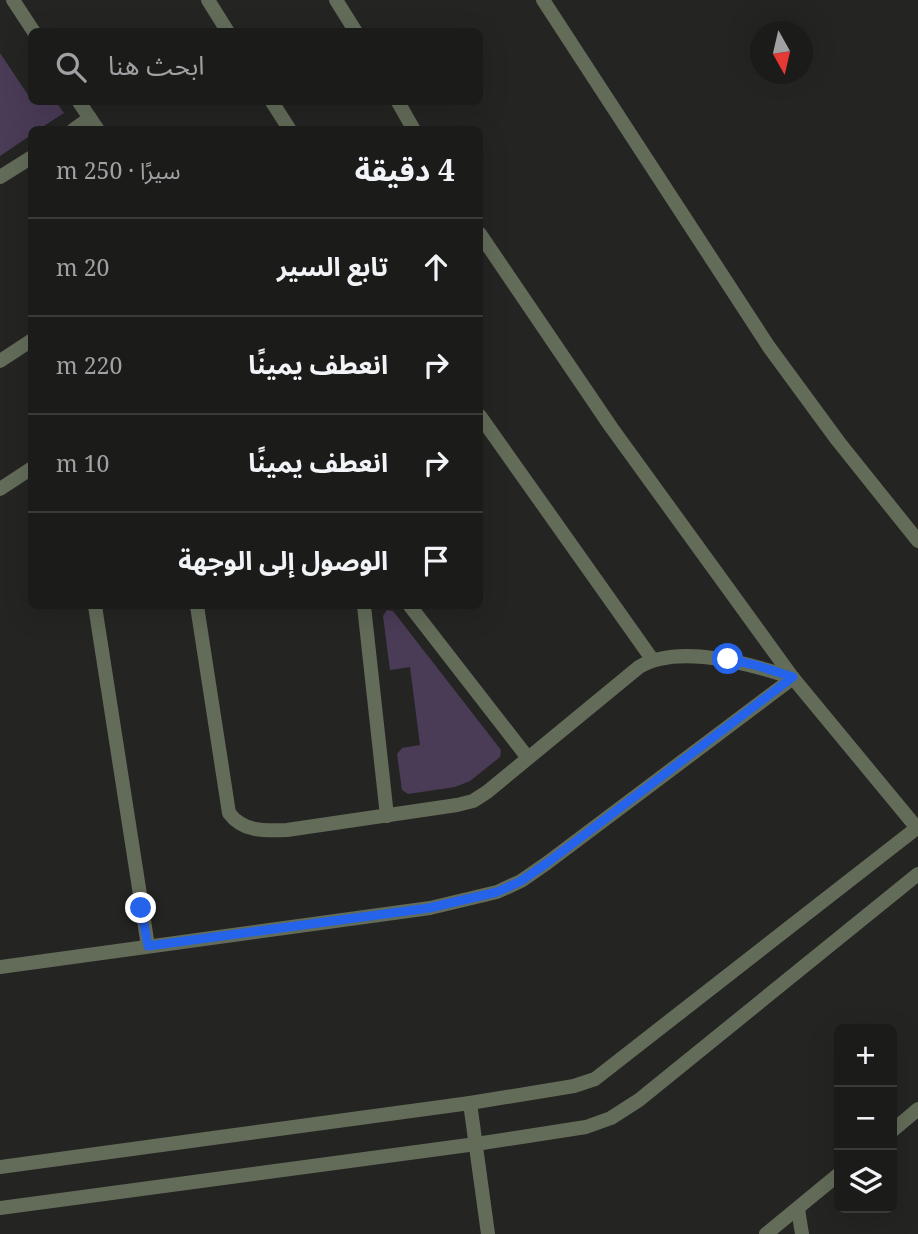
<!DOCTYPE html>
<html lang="ar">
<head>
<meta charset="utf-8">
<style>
	body { margin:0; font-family:"Noto Serif","Noto Sans Arabic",serif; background:#282927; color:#f1f3f6; direction:rtl }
	.controls { position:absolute; right:21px; bottom:21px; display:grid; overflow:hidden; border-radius:10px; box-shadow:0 7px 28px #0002 }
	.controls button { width:63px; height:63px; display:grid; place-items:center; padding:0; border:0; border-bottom:2px solid #393a39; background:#1b1c1a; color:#f1f3f6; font:35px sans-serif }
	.compass { position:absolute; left:750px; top:21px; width:63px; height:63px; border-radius:50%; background:#1b1c1a; box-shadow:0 7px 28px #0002; rotate:172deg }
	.stop { position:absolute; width:21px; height:21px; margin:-16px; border:5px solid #2563eb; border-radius:50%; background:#fff }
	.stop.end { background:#2563eb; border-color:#fff; box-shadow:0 2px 7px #0008 }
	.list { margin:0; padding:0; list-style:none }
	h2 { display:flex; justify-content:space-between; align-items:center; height:91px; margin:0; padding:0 28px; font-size:30px }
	h2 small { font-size:23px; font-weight:400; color:#a0a1a2 }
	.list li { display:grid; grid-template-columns:46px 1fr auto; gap:21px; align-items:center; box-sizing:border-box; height:98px; padding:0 28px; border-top:2px solid #393a39 }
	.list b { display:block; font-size:26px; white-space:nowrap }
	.list em { font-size:23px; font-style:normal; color:#a0a1a2 }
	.icon { flex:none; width:38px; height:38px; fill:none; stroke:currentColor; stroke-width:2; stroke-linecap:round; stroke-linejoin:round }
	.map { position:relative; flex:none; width:918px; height:1234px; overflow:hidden; direction:ltr }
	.search { position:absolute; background:#1b1c1a; box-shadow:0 7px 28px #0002; left:28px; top:28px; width:455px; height:77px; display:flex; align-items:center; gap:18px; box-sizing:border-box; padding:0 24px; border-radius:10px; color:#a0a1a2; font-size:26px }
	.panel { position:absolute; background:#1b1c1a; box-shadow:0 7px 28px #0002; left:28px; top:126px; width:455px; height:483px; border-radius:10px; direction:rtl }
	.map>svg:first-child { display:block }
</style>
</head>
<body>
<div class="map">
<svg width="918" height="1234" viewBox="0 0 918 1234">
	<rect width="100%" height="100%" fill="#242523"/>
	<g fill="#4a3b57">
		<path d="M0,53L28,95L31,93L32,102H56L64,113L39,129L32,130L31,135L0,156Z"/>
		<path d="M387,610L393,611L501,750L500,757L470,781L455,787L408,794L402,790L397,754L402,748L420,745L410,667L390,670L383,616Z"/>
	</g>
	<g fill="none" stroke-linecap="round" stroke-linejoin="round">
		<g stroke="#636c59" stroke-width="14">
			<path d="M13,0L34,32"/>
			<path d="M208,0L228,32"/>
			<path d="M336,0L356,32"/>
			<path d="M79,102L98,130"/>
			<path d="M272,102L290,130"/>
			<path d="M398,102L414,130"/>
			<path d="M73,130L90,118"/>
			<path d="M0,177L32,157"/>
			<path d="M480,234L611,427L793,678L917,828"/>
			<path d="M0,361L32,340"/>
			<path d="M480,416L652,659"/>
			<path d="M0,489L32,468"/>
			<path d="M95,606L148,946"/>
			<path d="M197,606L229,813C243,832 264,831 287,830L457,805L473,801L487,792L639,667C679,643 751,664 793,678"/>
			<path d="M364,606L387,816"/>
			<path d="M410,606L528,758"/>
			<path d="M0,967L430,908L497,892L521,881L547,863L793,678"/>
			<path d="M470,1103L488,1234"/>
			<path d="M892,1131L918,1109"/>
			<path d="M0,1167L470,1103L574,1086L595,1079L918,827"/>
			<path d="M0,1208L476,1144L586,1127L611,1118L639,1100L918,874"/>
			<path d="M798,1209L802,1234"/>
			<path d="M766,1234L839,1174"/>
		</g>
		<path stroke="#636c59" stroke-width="14" d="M543,0L769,347L838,441L918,541"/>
	</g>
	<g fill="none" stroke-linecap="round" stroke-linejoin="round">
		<path stroke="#2563eb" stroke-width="9" d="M141,908L148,946L429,908L497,892L521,881L547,863L793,677L755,665L728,659"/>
	</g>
</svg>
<div class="controls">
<button>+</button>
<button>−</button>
<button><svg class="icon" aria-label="layers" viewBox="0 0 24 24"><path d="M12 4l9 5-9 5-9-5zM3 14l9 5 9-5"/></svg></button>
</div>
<svg class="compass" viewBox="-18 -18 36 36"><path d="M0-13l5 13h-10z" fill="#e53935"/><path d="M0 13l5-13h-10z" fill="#a0a1a2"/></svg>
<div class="stop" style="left:728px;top:659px"></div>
<div class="stop end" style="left:141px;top:908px"></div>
<div class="search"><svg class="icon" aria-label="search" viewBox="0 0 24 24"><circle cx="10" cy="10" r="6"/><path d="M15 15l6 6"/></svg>ابحث هنا</div>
<section class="panel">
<h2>4 دقيقة<small>سيرًا · 250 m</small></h2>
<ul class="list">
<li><svg class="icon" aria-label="ahead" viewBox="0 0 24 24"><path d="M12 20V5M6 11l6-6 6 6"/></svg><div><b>تابع السير</b></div><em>20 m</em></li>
<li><svg class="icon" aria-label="right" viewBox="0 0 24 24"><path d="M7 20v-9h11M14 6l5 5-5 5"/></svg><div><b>انعطف يمينًا</b></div><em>220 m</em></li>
<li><svg class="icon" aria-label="right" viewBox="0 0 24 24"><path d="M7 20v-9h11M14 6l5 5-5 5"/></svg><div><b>انعطف يمينًا</b></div><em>10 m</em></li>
<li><svg class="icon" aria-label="arrive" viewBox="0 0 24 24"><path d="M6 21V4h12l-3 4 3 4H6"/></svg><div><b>الوصول إلى الوجهة</b></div></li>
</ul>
</section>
</div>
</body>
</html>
